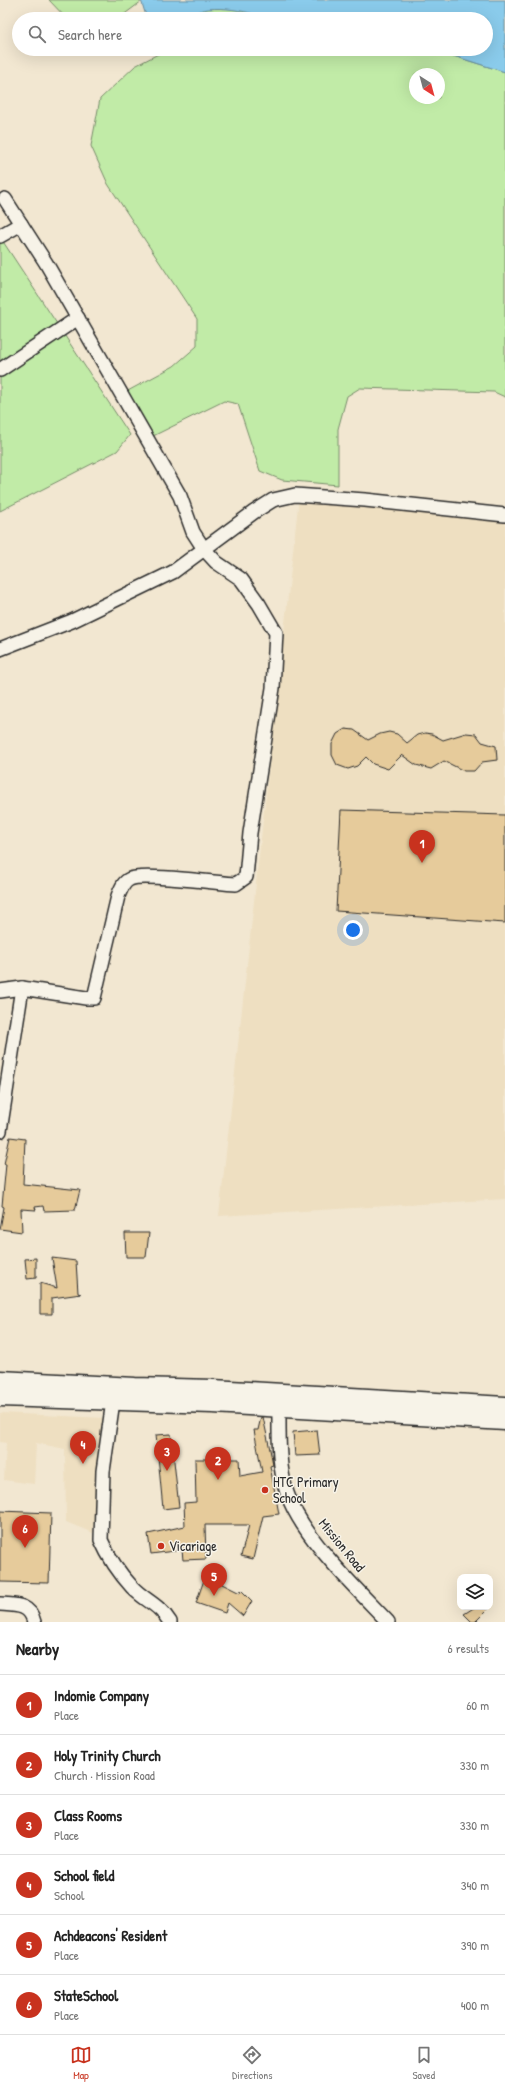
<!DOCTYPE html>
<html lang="en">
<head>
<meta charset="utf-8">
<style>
	body { margin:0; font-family:"Patrick Hand",sans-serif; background:#f6f6f6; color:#222 }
	.controls { position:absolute; right:12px; bottom:12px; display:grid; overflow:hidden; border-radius:8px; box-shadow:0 4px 16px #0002 }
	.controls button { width:36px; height:36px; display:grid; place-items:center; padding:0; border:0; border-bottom:1px solid #e0e0e0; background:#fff; color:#222; font:20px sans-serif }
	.compass { position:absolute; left:409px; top:68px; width:36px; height:36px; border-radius:50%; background:#fff; box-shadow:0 4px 16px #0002; rotate:144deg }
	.you { position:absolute; left:353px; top:930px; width:14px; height:14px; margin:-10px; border:3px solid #fff; border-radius:50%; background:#1a73e8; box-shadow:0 0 0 6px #1a73e833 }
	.badge { display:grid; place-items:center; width:26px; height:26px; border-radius:50%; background:#c8321e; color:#fff; font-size:13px; font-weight:700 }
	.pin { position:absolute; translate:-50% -33px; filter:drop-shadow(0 1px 2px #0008) }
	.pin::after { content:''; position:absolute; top:21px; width:14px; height:12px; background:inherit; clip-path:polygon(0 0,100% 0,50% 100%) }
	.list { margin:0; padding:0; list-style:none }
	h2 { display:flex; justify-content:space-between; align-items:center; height:52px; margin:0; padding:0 16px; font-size:17px }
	h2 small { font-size:13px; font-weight:400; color:#767676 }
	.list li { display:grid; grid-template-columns:26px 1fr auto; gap:12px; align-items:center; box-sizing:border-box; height:60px; padding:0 16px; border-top:1px solid #e0e0e0 }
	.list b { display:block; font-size:15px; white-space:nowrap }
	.list p { margin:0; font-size:13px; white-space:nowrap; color:#767676 }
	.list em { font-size:13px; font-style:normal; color:#767676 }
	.icon { flex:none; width:22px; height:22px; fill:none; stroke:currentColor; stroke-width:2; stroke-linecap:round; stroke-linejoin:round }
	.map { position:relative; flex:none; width:505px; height:1622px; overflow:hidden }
	.search { position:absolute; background:#fff; box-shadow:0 4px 16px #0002; left:12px; right:12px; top:12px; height:44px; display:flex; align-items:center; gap:10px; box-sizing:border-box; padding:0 14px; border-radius:22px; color:#767676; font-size:15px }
	.sheet { height:412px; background:#fff }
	nav { display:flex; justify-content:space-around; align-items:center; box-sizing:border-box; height:56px; border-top:1px solid #e0e0e0; background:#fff; font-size:11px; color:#767676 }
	nav a { display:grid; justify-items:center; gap:2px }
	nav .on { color:#c8321e }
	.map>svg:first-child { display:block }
</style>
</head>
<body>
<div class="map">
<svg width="505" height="1622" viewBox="0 0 505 1622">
	<rect width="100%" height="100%" fill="#f2e7d1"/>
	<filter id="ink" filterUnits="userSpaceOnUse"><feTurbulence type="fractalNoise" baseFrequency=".025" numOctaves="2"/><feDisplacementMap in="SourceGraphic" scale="8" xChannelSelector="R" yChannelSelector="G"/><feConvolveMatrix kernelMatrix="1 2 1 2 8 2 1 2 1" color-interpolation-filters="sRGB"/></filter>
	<g filter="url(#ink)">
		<g fill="#eedfc1">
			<path d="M300,488L505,515V1199L219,1216Z"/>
			<path d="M0,1413L105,1418L93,1533L66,1522L65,1449L36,1443L34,1484L4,1480L6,1443L0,1442Z"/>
		</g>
		<g fill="#c1eba7" stroke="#768b69" fill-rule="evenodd">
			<path d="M49,0H141L142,1L118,19H67Z"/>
			<path d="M208,6L246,10L270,19H186L189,14Z"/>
			<path d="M178,49H431L505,72V397L494,392L360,388L347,396L338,429V485L282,480L260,471L238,404L224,401L153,436L124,393L174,366L197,346V319L108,184L91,146L100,99L135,66L162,52H177ZM415,74H439V98H415Z"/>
			<path d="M0,237L130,435L117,451L0,511Z"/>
		</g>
		<path fill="#8acbeb" stroke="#648b9e" d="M141,0H505V72L431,49H486V19H270C248,11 203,0 186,19H147Z"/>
		<g fill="#e6cb9b" stroke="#2b2b2b">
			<path d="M345,729L354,730L368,740L380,734L389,732L397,734L407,743L417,735L425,733L432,734L443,740L466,733L476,734L482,742L496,746L497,760L482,762L474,771H464L444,761L431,769L416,765L402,755L388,769L373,764L366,757L357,766L348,769L337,765L332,755V744L337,734Z"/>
			<path d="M341,810L505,815V923L336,911Z"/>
			<path d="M10,1137L25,1139L23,1184L80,1190L75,1210L44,1211L43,1206L35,1207L36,1210L21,1209L22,1232L0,1229L4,1207L2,1206L6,1164H4Z"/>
			<path d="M125,1233H149L146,1257H126Z"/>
			<path d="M36,1258V1278L27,1279L25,1259Z"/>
			<path d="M52,1258L76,1261L78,1293L81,1294L52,1298V1314H40V1283L57,1288Z"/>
			<path d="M261,1417H263L272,1459L273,1465L270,1466L279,1514L263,1516L253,1559L241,1556L249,1525H205L206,1559L183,1560L182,1550L151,1554L148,1534L185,1526L184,1503L196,1502L195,1459H239L240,1476L262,1472L254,1430H258Z"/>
			<path d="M317,1430L320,1455L295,1456L293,1432Z"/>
			<path d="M171,1434L179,1507L163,1509L156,1435Z"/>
			<path d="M0,1511L51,1513L49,1583L0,1582Z"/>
			<path d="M219,1574L222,1584L240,1593L241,1590L252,1601L243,1616L228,1603L225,1613L196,1603L204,1580L212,1583Z"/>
			<path d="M475,1607H490L475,1622H472L464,1614Z"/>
		</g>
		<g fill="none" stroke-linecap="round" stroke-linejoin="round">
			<g stroke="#2b2b2b" stroke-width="16">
				<g id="street">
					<path d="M0,236L21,224"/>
					<path d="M0,370L78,318"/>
					<path d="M0,649L72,621L173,572L254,512L273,500L295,495L365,500L505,515"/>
					<path d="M0,991L22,988L86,998H94L118,896C121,889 123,882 130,879C142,873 218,883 236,884L246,877L250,833L273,688L276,633L259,604L241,579L216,562L204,549L193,532L180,496L46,263L5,199"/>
					<path d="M0,1131L22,988"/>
					<path d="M113,1401L103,1471L101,1540C108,1556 120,1574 132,1587C145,1601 159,1604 170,1622"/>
					<path d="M279,1408C279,1436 278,1466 287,1493C301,1536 356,1588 388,1622"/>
					<path d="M0,1604C16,1605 30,1604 34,1622"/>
				</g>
			</g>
			<g stroke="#2b2b2b" stroke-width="21">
				<g id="secondary">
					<path d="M0,1380L135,1387L213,1389L505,1406"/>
					<path d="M0,1397L213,1404L505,1421"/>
				</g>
			</g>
			<use href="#street" stroke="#f7f3e8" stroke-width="13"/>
			<use href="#secondary" stroke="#f7f3e8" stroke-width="18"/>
		</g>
	</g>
	<g fill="#c8321e" stroke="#f7f3e8" stroke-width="1.5">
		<circle cx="265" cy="1490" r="4"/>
		<circle cx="161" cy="1546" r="4"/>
	</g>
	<g text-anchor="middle" stroke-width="3" stroke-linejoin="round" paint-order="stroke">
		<g font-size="14" fill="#2b2b2b" stroke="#f7f3e8" text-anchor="start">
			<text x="273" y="1487">HTC Primary<tspan x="273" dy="16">School</tspan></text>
			<text x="169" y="1551">Vicariage</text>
		</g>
		<g font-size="14" fill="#2b2b2b" stroke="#f7f3e8">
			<text transform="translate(342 1545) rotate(51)" y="5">Mission Road</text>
		</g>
	</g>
</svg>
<div class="controls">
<button><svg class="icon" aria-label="layers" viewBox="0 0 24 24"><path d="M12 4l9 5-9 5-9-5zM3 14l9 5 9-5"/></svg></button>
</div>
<svg class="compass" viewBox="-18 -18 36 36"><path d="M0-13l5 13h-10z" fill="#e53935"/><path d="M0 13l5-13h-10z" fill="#767676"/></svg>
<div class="you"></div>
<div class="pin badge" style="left:422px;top:863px">1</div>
<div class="pin badge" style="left:218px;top:1480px">2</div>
<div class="pin badge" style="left:167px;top:1471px">3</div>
<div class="pin badge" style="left:83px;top:1464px">4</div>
<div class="pin badge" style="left:214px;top:1596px">5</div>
<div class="pin badge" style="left:25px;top:1548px">6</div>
<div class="search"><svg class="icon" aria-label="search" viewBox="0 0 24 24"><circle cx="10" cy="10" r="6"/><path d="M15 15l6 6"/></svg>Search here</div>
</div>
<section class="sheet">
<h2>Nearby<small>6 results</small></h2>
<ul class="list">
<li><span class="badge">1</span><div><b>Indomie Company</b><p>Place</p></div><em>60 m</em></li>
<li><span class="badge">2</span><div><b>Holy Trinity Church</b><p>Church · Mission Road</p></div><em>330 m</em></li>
<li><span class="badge">3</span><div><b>Class Rooms</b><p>Place</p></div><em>330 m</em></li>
<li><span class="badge">4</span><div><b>School field</b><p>School</p></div><em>340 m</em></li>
<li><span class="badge">5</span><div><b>Achdeacons' Resident</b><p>Place</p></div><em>390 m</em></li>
<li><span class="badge">6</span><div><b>StateSchool</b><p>Place</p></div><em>400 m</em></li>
</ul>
</section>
<nav>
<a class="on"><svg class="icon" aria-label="map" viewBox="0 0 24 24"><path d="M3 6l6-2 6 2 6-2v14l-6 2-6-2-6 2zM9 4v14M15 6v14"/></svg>Map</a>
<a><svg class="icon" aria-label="directions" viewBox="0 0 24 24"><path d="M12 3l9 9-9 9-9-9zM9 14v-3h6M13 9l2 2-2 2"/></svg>Directions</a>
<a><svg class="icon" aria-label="saved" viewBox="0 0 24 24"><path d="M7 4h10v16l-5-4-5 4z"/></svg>Saved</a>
</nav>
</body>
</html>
